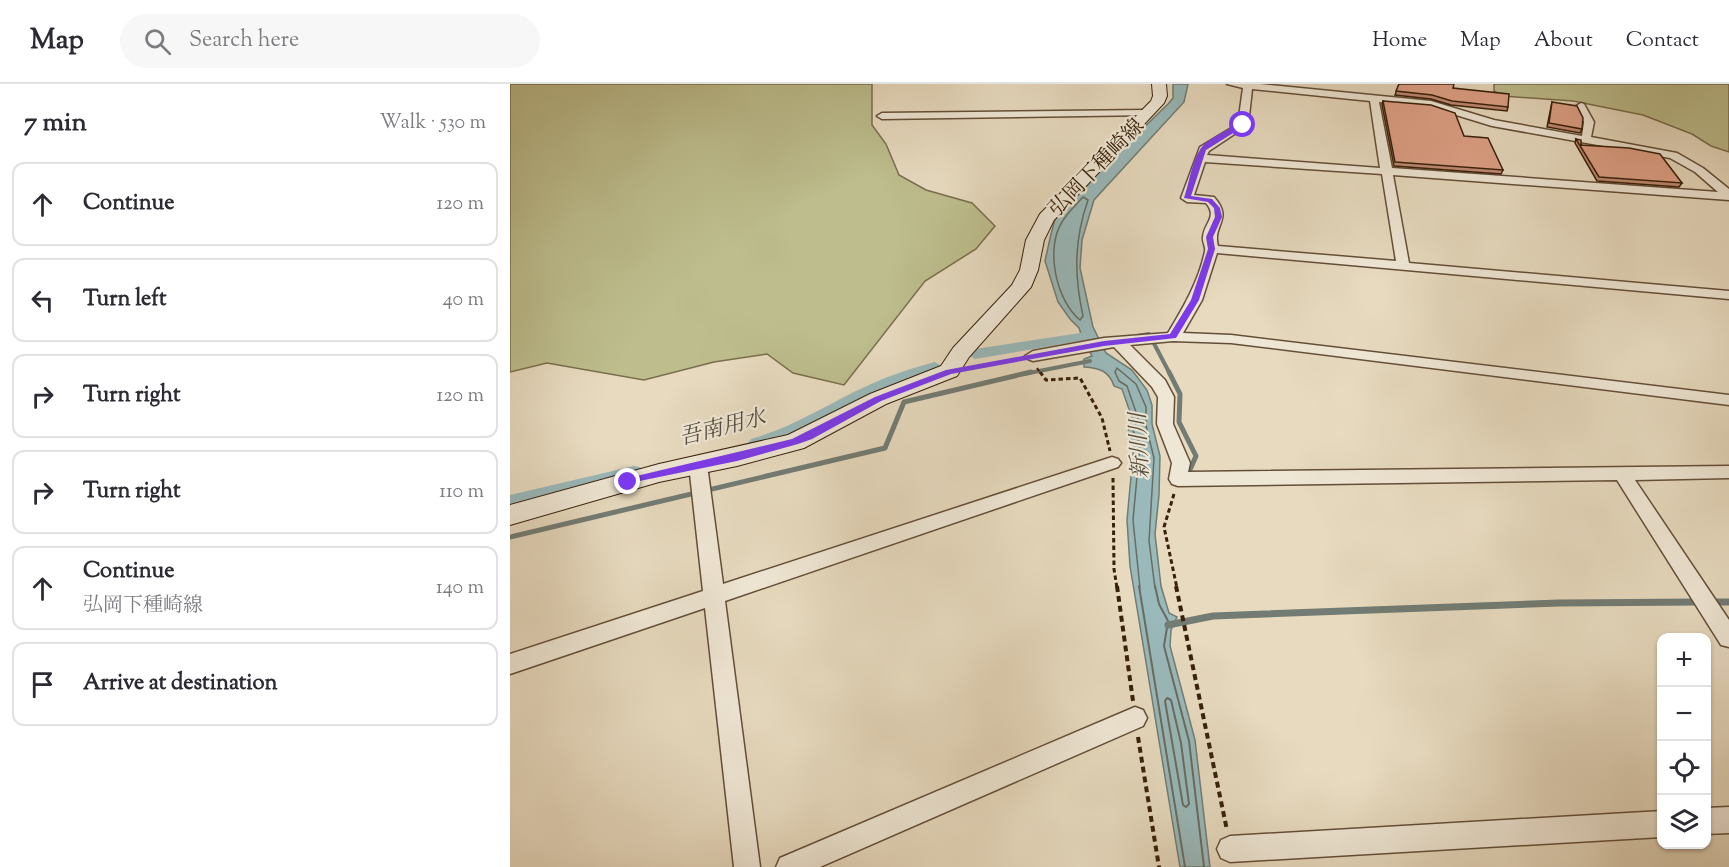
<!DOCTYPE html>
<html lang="en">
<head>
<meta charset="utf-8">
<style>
	body { margin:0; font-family:"Sorts Mill Goudy","Noto Serif JP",serif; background:#f7f7f7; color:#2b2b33 }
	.controls { position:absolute; right:18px; bottom:18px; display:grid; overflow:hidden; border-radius:12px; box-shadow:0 2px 4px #0004 }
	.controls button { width:54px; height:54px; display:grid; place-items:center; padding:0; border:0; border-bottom:2px solid #e1e1e2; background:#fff; color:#2b2b33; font:30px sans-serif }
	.stop { position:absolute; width:18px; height:18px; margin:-14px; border:4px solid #7c3aed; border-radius:50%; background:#fff }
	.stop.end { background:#7c3aed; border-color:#fff; box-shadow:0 2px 6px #0008 }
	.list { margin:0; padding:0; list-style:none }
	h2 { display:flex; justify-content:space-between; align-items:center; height:78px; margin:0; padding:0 24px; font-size:26px }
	h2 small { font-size:20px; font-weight:400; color:#7c7c81 }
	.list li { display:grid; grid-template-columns:39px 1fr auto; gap:18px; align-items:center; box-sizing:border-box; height:84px; margin:0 12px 12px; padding:0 12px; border:2px solid #e1e1e2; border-radius:12px }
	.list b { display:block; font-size:22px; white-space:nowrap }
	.list p { margin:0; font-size:20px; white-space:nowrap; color:#7c7c81 }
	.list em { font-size:20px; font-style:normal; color:#7c7c81 }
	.icon { flex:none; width:33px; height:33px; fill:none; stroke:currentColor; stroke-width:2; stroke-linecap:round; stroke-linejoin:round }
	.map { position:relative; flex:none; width:1219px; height:783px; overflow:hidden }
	header { display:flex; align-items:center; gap:36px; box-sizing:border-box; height:84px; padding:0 30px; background:#fff; border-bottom:2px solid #e1e1e2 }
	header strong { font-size:28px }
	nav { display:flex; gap:33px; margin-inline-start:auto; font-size:21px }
	.search { width:420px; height:54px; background:#f7f7f7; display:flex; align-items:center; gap:15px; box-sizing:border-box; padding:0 21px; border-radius:33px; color:#7c7c81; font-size:22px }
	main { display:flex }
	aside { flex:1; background:#fff }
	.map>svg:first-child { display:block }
</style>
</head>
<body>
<header>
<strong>Map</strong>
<div class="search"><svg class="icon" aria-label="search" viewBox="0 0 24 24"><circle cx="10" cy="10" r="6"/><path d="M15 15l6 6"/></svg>Search here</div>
<nav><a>Home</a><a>Map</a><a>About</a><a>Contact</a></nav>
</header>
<main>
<aside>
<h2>7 min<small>Walk · 530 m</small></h2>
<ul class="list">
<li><svg class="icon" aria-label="ahead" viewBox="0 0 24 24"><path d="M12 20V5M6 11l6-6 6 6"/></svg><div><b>Continue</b></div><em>120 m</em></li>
<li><svg class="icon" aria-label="left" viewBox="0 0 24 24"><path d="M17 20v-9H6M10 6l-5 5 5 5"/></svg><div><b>Turn left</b></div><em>40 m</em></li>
<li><svg class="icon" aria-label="right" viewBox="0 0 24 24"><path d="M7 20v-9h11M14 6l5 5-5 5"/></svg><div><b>Turn right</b></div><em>120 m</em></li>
<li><svg class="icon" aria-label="right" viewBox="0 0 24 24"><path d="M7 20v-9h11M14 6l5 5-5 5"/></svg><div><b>Turn right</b></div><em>110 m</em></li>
<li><svg class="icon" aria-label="ahead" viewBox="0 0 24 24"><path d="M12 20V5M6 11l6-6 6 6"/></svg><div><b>Continue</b><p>弘岡下種崎線</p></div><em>140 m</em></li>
<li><svg class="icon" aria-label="arrive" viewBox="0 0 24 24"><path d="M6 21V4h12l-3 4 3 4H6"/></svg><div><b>Arrive at destination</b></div></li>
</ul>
</aside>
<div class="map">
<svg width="1219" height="783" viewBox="0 0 1219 783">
	<rect width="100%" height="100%" fill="#e7dabf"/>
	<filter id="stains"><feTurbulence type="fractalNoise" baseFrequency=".00333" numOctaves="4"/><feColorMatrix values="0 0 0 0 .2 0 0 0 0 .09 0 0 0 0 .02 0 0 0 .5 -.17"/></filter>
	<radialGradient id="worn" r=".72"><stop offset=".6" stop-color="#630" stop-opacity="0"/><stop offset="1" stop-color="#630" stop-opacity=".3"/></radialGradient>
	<g fill="#bdbd8d" stroke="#7a6e4c" stroke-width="1.5">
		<path d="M0,0H362V41L376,60L389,91L416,106L462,119L485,142L466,165L415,197L334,301L283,289L257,270L204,278L134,296L37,279L0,288Z"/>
		<path d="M984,0H1219V68L1201,62L1182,50L1133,31L1063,17L992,12L984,7Z"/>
	</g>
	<path fill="#99b9ba" stroke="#727c74" stroke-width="1.5" d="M663,0H678L674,18L584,116L572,156L570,184L583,243L596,269L622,286L637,306L642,321V340L650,372L649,411L645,450L651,502L659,529L667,533L661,546L660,562L685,656L700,783H670L620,482L617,436L624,360C617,350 617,346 622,334L612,305L604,302C599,287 590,284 574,283V275L582,272L573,256L569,244L560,235L548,218L535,177L541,150L545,135L581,95L658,20L663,14Z"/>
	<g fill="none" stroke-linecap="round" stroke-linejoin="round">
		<g stroke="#686c62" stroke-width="1.5">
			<path d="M573,113L578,116C564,156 564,191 573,232L570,236C546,216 535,165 552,138C557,129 566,121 573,113Z"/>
			<path d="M630,504L623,436L630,360L623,347L628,334L617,302L609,297L605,288L607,284L626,300L636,323V342L644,374L639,457L645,504"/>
		</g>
		<g stroke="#686c62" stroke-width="2">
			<path d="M629,502L675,783"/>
			<path d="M645,502L649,520L658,537L654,562L679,657L694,783"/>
			<path d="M657,614L661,616L671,659L679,720L676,723L673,721L655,617Z"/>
		</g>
		<g stroke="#727c74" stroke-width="4">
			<path d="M627,252L639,250L660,290"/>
			<path d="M514,290L580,277"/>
		</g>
		<g stroke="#727c74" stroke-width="5">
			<path d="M659,288L670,310L669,338L686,372L679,388"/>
			<path d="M0,453L375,364L394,318L521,288"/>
		</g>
		<g stroke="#727c74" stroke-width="7">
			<path d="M1200,518H1219"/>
			<path d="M658,541L703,532L1049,519L1190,518"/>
		</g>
		<g fill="#99b9ba" fill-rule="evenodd">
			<path d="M577,248L584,252L582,255L465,275L457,270L465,265Z"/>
			<path d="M425,278L433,283L431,286C411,293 391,298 373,307C345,320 269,371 241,363L238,359L241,355C284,343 319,319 359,301C380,291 403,284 425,278Z"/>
			<path d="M124,382L130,383L133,388L130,393L0,425V411Z"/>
		</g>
		<g stroke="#644e38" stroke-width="3">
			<g id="minor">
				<path d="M717,0H750L921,17L984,36L1072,52L1074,38L1066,22L1071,19L1074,20L1084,38L1081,53L1167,69L1193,84L1219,105V116L883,91L899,179L1219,207V215L707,169L692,216L673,249L721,251L1219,311V321L721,259L663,257L620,261L655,296L664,313L663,340L680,379L678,388L1219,382V394L1125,396L1219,536V563L1211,561L1107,396L668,402L662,400L659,395L662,379L647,340L648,313L642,303L604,263L523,277L518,275L515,272L523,267L594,254L658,249C673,224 689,197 695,167C696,162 692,158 693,153C694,139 708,133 696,119L677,118L671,114L690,63L728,40L733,4ZM742,5L860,17L870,84L697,71L699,67L738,41ZM869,18L920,23L982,42L1160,74L1185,88L1208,108L882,84ZM695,78L872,90L886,177L708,162C702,140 724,136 704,113L684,111Z"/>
				<path d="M638,26L641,27V31L372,35L367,32L372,29Z"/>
				<path d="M602,373L608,375L611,379L608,383L215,517L250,783H224L195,524L0,590V570L193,507L179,381L182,377L188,375L194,377L197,381L213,500Z"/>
				<path d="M625,623L633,626L637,634L633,642L310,783H266L270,774Z"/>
				<path d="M1219,723V749L1196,750V724Z"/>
				<path d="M1152,727V753L720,778L711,774L707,765L711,756L720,752Z"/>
			</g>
		</g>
		<g stroke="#38200b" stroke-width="2">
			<path id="secondary" d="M642,0H656L657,12L654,19L544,136L534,156L528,186L521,203L459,273L447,292L376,320L294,364L227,382L149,398L0,441V421L149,380L278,351L360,310L431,282L443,264L502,201L510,186L516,156L530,130L641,17L643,12Z"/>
		</g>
		<g stroke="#38200b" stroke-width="2" stroke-dasharray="4 2" stroke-linecap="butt">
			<path d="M462,284L508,275"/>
			<path d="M527,284L531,290"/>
		</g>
		<g stroke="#38200b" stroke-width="3" stroke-dasharray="4.5 3" stroke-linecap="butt">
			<path d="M530,288L536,296L570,294L592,334L600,367"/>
			<path d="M603,394L604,485L607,504"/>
			<path d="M664,410L654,443L667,504"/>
		</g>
		<g stroke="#38200b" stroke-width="4" stroke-dasharray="6 4" stroke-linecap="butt">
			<path d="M607,502L623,617"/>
			<path d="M666,502L717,746"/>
			<path d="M628,653L649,783"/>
		</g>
		<use href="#minor" fill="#efe7d5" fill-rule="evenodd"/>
		<use href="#secondary" fill="#efe7d5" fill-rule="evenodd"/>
	</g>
	<g fill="#bf8a73" stroke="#38200b" stroke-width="1.5">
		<path d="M889,0L943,4L998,23L997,27L941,21L921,15L885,11Z"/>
		<path d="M873,17L954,52L993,86L991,90L884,82L872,21Z"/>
		<path d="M1042,18L1072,45L1070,49L1037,43Z"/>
		<path d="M1066,55L1071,61L1172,99L1169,103L1087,97L1065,59Z"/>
	</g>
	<g fill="#dea086" stroke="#38200b" stroke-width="1.5">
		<path d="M889,0H944L943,4L999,10L998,23L942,17L922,11L886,7Z"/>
		<path d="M873,17L921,21L945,29L954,52L978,54L993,86L885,78Z"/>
		<path d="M1042,18L1067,22L1073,34L1072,45L1039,39Z"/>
		<path d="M1066,55L1071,56V61L1119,64L1150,70L1172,99L1089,93Z"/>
	</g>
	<path fill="#7c3aed" d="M731,39L736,41L696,66L681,112L702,115L710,124L712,133L703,153L705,165L689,216L666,254L594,262L441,290L371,317L302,355L288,360L227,377L115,400V395L118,394L282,355L365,313L436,286L594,257L660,250L681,216L698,165L696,153L705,133L704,124L698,118L674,114C679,99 682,77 691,64C699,53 719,46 731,39Z"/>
	<g text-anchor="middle" stroke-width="4.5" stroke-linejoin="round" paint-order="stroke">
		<g font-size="21" fill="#38200b" stroke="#efe7d5">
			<text transform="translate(586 83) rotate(-46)" y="7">弘岡下種崎線</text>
		</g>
		<g font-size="22" font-style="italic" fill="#554e40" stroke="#efe7d5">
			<text transform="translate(212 342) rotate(-14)" y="8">吾南用水</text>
			<text transform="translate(628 362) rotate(-93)" y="8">新川川</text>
		</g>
	</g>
	<rect width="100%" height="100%" filter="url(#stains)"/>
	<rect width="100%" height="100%" fill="url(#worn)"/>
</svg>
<div class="controls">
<button>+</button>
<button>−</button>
<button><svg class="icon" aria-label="locate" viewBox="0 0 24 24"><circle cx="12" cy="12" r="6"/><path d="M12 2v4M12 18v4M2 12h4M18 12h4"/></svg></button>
<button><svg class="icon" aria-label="layers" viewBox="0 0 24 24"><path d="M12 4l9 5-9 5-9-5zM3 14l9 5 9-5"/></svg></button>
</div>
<div class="stop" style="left:733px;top:41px"></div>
<div class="stop end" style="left:118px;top:398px"></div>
</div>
</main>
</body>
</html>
